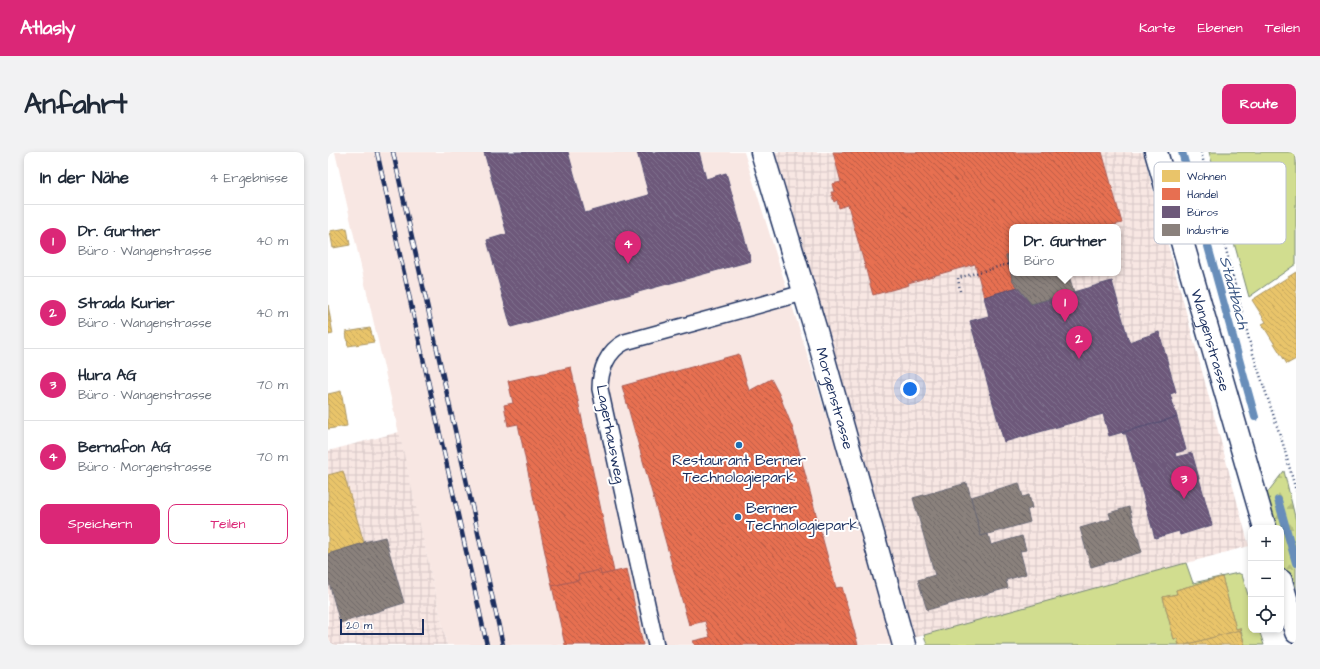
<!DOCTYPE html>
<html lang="de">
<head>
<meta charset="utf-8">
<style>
	body { margin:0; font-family:"Architects Daughter",sans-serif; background:#f2f2f3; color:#1f2937 }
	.controls { position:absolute; right:12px; bottom:12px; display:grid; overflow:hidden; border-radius:8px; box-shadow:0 2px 6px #0003 }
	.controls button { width:36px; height:36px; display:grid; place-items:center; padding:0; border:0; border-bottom:1px solid #e0e1e3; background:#fff; color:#1f2937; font:20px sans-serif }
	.scale { position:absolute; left:12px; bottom:10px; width:84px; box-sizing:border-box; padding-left:4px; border:2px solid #1b2f5e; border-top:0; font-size:11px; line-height:14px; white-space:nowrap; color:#1b2f5e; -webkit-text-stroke:3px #fff; paint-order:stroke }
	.you { position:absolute; left:582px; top:237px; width:14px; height:14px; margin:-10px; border:3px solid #fff; border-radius:50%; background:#1a73e8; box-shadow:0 0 0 6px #1a73e833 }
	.badge { display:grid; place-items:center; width:26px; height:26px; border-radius:50%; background:#db2777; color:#fff; font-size:13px; font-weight:700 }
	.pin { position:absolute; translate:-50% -33px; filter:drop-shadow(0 1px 2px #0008) }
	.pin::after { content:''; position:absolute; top:21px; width:14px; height:12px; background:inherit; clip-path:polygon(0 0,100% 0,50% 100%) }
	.popup { position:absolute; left:681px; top:72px; width:112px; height:52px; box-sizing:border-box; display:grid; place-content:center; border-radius:8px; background:#fff; filter:drop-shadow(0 1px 3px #0005); font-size:13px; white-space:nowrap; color:#747a83 }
	.popup b { font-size:15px; color:#1f2937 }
	.popup::after { content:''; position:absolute; left:50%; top:100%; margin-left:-8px; border:8px solid transparent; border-top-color:#fff }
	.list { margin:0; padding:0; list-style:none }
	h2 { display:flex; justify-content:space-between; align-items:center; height:52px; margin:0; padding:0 16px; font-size:17px }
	h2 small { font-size:13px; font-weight:400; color:#747a83 }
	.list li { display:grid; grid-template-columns:26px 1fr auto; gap:12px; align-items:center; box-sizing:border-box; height:72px; padding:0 16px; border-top:1px solid #e0e1e3 }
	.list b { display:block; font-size:15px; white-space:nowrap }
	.list p { margin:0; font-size:13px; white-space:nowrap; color:#747a83 }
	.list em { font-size:13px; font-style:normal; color:#747a83 }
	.actions { display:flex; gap:8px; padding:12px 16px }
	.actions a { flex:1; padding:9px 0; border:1px solid #db2777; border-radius:8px; text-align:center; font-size:14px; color:#db2777 }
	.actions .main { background:#db2777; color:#fff }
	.icon { flex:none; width:22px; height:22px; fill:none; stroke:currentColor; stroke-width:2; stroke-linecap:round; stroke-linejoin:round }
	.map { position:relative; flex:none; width:968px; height:493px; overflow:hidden; border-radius:8px }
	header { display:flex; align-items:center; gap:24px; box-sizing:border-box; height:56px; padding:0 20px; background:#db2777; color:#fff }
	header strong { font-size:19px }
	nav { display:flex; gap:22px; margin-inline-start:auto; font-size:14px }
	.intro { display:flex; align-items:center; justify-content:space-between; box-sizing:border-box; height:96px; padding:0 24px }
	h1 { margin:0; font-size:28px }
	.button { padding:10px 18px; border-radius:8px; background:#db2777; color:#fff; font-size:14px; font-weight:700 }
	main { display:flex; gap:24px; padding:0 24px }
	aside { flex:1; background:#fff; border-radius:8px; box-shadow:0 2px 6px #0003 }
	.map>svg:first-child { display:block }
</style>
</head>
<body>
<header>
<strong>Atlasly</strong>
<nav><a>Karte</a><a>Ebenen</a><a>Teilen</a></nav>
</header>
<div class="intro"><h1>Anfahrt</h1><a class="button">Route</a></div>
<main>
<aside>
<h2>In der Nähe<small>4 Ergebnisse</small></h2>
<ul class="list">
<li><span class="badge">1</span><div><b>Dr. Gurtner</b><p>Büro · Wangenstrasse</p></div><em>40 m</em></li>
<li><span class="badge">2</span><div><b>Strada Kurier</b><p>Büro · Wangenstrasse</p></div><em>40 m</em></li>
<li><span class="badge">3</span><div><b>Hura AG</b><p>Büro · Wangenstrasse</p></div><em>70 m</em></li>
<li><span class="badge">4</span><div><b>Bernafon AG</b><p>Büro · Morgenstrasse</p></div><em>70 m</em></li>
</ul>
<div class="actions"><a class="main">Speichern</a><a>Teilen</a></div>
</aside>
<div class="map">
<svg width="968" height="493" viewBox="0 0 968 493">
	<defs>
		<pattern id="industrial-grid" width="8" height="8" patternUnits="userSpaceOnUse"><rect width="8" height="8" fill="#f8e7e3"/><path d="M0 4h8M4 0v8" fill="none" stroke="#d4c6c5"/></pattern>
		<pattern id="forest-firs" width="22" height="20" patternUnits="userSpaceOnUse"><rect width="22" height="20" fill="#d1dd8f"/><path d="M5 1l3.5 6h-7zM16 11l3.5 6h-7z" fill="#b3be7e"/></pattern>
		<pattern id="homes-back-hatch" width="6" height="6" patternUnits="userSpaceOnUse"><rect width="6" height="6" fill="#e9c46a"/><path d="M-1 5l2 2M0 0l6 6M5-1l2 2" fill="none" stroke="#c7a95e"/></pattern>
		<pattern id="shops-back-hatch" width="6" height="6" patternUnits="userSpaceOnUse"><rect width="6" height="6" fill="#e76f51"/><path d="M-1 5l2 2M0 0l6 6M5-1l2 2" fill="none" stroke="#ba5c46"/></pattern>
		<pattern id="offices-back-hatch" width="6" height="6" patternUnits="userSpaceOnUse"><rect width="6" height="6" fill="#6d597a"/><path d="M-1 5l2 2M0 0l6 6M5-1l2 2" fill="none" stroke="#80738f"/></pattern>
		<pattern id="industry-back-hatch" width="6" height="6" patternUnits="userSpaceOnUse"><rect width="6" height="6" fill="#8a817c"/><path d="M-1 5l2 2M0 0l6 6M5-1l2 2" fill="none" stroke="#706a69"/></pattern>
	</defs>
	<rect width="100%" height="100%" fill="#fff"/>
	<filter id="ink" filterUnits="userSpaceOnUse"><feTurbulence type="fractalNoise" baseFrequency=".025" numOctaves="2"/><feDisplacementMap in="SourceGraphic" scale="8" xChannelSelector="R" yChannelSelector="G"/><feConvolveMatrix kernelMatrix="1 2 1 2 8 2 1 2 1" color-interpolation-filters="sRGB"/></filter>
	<g filter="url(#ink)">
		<path fill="#f8e7e3" d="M7,0H416L570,493H119Z"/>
		<g fill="url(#industrial-grid)" fill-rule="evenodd">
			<path d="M445,0H815L921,394L582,487ZM684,75H790V121H684Z"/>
			<path d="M71,280L119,493H0V299Z"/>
		</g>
		<g fill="#d1dd8f" stroke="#768676">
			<path d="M881,0H968V112L921,145Z"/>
			<path d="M858,411L865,431L910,421L914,423L923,453V478H931L936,493H917L912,476L908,477L894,425L848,438L849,442L835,445L846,487L849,486L851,493H599L596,483Z"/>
		</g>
		<path fill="url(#forest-firs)" stroke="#768676" d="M956,319L968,369V465L953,417V376H940L932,350Z"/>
		<g fill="url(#homes-back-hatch)" stroke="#ab9766">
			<path d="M19,76L22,93L5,96L2,79Z"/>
			<path d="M968,120V207L959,212L934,172L938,170L924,148Z"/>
			<path d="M0,153L5,182L0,183Z"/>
			<path d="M42,176L46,190L20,194L18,180Z"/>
			<path d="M13,239L19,274L0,277V242Z"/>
			<path d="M15,319L36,391L0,402V323Z"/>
			<path d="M894,425L908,477L912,476V478L857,493H851L849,486L846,487L835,445L849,442L848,438Z"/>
			<path d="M912,478L917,493H857Z"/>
		</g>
		<g fill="url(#shops-back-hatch)" stroke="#aa5c55">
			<path d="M505,0H774L794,71L778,75H684V102L678,104L685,129L690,135L656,145L647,112L580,131L581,133L545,143L520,53L511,56L509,48L506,50L503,40H506L504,32L513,30Z"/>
			<path d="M411,202L421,239L443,227L451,242L465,277L508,436L514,435L530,493H367L365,489L382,485L377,469L361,473L294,234Z"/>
			<path d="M243,215L286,420L273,423L272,418L250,423L251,428L224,434L190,272L180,274L176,253L185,251L180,229Z"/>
			<path d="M299,417L315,493H237L224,434L251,428L250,423L272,418L273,423Z"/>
		</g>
		<g fill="url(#offices-back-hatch)" stroke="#544c72">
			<path d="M156,0H240L257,61L321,43L309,0H371L378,27L398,21L423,109L183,175L159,88L179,82Z"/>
			<path d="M784,129L801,190L831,180L848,240L842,242L849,265L781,284L775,262L676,290L642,169L661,164L656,145L690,135L703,152Z"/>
			<path d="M849,265L858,298L847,301L848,305L864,301L884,373L852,383L851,379L827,386L798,282H795L794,281Z"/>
		</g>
		<g fill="url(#industry-back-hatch)" stroke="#696873">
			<path d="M684,102V121H740L746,140L703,152L685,129L678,104Z"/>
			<path d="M639,331L653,384L660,382L663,393L694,384L698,398L692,399L698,422L678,428L680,436L599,458L590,428L607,423L585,346Z"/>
			<path d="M691,331L695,345L701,343L704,356L699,358L702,370L653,384L643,345Z"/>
			<path d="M801,355L814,400L763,415L752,376L783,367L781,361Z"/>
			<path d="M57,385L76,451L12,471L0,427V402L36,391V390Z"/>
		</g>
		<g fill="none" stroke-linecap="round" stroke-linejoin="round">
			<g stroke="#678eba" stroke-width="8">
				<path d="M854,0L927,265"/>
				<path d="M950,348L968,411"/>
			</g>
			<g stroke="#1b2f5e" stroke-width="18">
				<path id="lane" d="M328,493L272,237C272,218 279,199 297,190L475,141"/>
			</g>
			<g stroke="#1b2f5e" stroke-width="25">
				<g id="street">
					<path id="s1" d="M434,0L488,179L576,493"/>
					<path id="s2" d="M828,0L937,376"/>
					<path d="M953,429L968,480"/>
				</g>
			</g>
			<g stroke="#1b2f5e" stroke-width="2.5" stroke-dasharray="1 3" stroke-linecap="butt">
				<path d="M873,0L924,199L955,292L968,339"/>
				<path d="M632,139L630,126L684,111"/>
			</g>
			<use href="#lane" stroke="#fff" stroke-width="15"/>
			<use href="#street" stroke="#fff" stroke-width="22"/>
			<g stroke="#1b2f5e" stroke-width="4.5">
				<g id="rail">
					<path d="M49,0L159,493"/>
					<path d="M65,0L175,493"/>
				</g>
			</g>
			<use href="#rail" stroke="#fff" stroke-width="3" stroke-dasharray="9" stroke-linecap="butt"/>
		</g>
	</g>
	<g fill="#1f6fb2" stroke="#fff" stroke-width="1.5">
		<circle cx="411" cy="293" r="4"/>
		<circle cx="410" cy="365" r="4"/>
	</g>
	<g text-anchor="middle" stroke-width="4" stroke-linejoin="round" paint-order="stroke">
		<g font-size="15" fill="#1b2f5e" stroke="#fff">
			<text dy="5" stroke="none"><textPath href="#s2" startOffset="196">Wangenstrasse</textPath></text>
			<text dy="5" stroke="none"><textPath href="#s1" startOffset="257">Morgenstrasse</textPath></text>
			<text transform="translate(283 282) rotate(79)" y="5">Lagerhausweg</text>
		</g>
		<g font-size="15" fill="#1b2f5e" stroke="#fff">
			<text x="411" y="313">Restaurant Berner<tspan x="411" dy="17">Technologiepark</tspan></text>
			<text x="418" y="361" text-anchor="start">Berner<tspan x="418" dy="17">Technologiepark</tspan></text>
		</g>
		<g font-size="16" font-style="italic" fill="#3b5784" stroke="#fff">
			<text transform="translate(907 140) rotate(75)" y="6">Stadtbach</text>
		</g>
	</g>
	<rect x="826" y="10" width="132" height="82" rx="6" fill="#fff" stroke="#bbc1cf" stroke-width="1"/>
	<rect x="834" y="18" width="18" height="12" fill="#e9c46a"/>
	<rect x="834" y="36" width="18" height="12" fill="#e76f51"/>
	<rect x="834" y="54" width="18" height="12" fill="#6d597a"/>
	<rect x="834" y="72" width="18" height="12" fill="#8a817c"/>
	<g font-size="11" fill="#1b2f5e">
		<text x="859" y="28">Wohnen</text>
		<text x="859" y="46">Handel</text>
		<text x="859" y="64">Büros</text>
		<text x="859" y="82">Industrie</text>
	</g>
</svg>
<div class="controls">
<button>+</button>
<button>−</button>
<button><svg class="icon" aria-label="locate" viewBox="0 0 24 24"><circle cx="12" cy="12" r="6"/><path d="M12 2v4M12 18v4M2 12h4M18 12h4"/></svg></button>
</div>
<div class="scale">20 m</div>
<div class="you"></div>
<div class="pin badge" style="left:737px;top:170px">1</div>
<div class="popup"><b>Dr. Gurtner</b>Büro</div>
<div class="pin badge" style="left:751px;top:207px">2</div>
<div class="pin badge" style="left:856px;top:347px">3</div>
<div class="pin badge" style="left:300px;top:112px">4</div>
</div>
</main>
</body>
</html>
